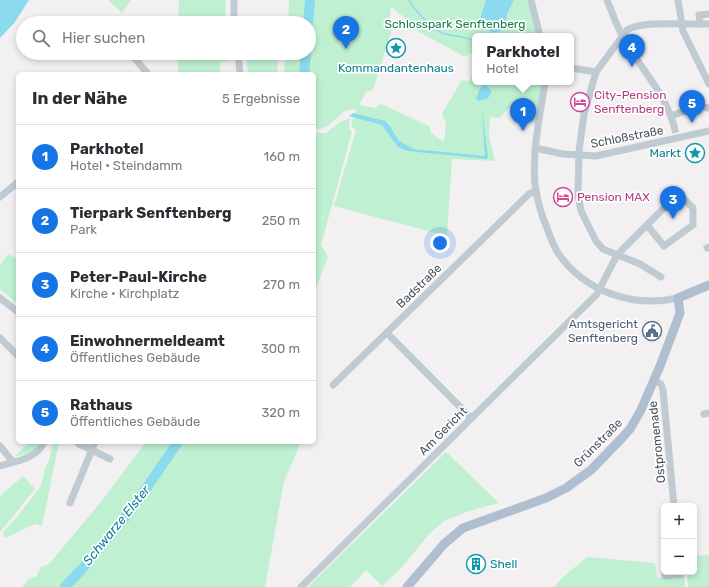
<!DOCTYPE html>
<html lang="de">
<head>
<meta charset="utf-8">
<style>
	body { margin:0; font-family:Rubik,sans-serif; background:#f7f7f7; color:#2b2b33 }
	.controls { position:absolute; right:12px; bottom:12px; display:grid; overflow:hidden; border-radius:6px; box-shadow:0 2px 6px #0003 }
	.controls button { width:36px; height:36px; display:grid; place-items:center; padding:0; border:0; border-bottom:1px solid #e1e1e2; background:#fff; color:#2b2b33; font:20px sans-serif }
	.you { position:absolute; left:440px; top:243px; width:14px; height:14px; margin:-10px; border:3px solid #fff; border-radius:50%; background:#1a73e8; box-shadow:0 0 0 6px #1a73e833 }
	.badge { display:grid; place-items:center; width:26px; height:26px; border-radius:50%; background:#1774e4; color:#fff; font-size:13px; font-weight:700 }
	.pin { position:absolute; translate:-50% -33px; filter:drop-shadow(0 1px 2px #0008) }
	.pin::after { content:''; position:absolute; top:21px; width:14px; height:12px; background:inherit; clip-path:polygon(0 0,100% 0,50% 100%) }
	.popup { position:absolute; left:472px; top:33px; width:102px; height:52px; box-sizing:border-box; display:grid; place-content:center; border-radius:6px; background:#fff; filter:drop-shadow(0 1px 3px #0005); font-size:13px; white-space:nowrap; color:#7c7c81 }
	.popup b { font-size:15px; color:#2b2b33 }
	.popup::after { content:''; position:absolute; left:50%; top:100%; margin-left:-8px; border:8px solid transparent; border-top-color:#fff }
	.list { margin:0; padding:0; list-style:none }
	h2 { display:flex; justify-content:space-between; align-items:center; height:52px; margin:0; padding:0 16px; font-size:17px }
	h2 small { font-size:13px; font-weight:400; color:#7c7c81 }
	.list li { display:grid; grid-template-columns:26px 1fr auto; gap:12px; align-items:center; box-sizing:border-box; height:64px; padding:0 16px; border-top:1px solid #e1e1e2 }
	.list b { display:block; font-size:15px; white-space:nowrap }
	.list p { margin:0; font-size:13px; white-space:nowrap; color:#7c7c81 }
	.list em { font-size:13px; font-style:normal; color:#7c7c81 }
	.icon { flex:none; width:22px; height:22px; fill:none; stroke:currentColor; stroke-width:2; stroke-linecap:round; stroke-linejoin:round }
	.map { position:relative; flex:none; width:709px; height:587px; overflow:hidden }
	.search { position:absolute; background:#fff; box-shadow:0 2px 6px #0003; left:16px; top:16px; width:300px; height:44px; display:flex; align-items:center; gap:10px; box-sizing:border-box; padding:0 14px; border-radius:22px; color:#7c7c81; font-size:15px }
	.panel { position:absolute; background:#fff; box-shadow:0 2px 6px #0003; left:16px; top:72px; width:300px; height:372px; border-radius:6px }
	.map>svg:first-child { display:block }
</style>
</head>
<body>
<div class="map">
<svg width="709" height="587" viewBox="0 0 709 587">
	<rect width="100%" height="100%" fill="#f2f0f0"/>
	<g fill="#bef0d1">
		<path d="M108,0H131L122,13Z"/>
		<path d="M179,0H226L225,23H178Z"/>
		<path d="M289,0H528L537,36H475V56L470,53L465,57L407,25L405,18L391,7L389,25L392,29L373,90L366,92L359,105L375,108L381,104L429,126L431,133L444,142L446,123L442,114L462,80L469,81L475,74V82H543L536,123H532L513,104L499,118L490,117L489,136L495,161L452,159L447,236L334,206L356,130L351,126L356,109C337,108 334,131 314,129V74H284L285,53H309V23H288Z"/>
		<path d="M178,53H228L229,61L220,62V74H178Z"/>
		<path d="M246,53H279L277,74H248Z"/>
		<path d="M350,118L349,128L352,132L321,245L328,257L314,293V133H326L340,122Z"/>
		<path d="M8,254L18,259V304L0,289V265Z"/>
		<path d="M30,442H42L35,452L14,457Z"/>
		<path d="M53,442H59L42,526L35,524L5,538L3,532L18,516L41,486L45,468L50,458Z"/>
		<path d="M146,442H301L284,481L265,587H22L29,579L36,577L41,567L49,564L101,502Z"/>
		<path d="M446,452L499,503L469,511L444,521L430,533L402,567L382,586L366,570L350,587H308Z"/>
		<path d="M23,476L35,489L0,532V496Z"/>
		<path d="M709,555V587H688L687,572H694V556Z"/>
		<path d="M587,557L655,563L657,578L684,576L685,587H554L562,578Z"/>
	</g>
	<g fill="#8bdaed">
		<path d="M0,0H29L15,22L0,38Z"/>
		<path d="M486,0H514L507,14L506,25L503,30C491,35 485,30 480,19Z"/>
		<path d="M483,85H486L492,92L488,98L479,101L476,99L479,90Z"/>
		<path d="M482,110L488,157L487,159L408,151L398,147L382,125L349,116L353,113L385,121L390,126L398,140L413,149L485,156Z"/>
	</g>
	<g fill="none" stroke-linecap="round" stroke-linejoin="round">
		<g stroke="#8bdaed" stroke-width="1.5">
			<path d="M409,0C414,10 434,31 445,34C458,38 462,34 475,42"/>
			<path d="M487,36L491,32"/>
		</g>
		<g stroke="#8bdaed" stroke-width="10">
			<path d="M308,23L310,0"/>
			<path d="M304,74L306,53"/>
			<path d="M65,587L82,569L132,509L178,442"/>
		</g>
		<path stroke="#c7c9cb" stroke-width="7" stroke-dasharray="7 3.5" stroke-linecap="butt" d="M674,126L676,134"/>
		<g stroke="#c0cad2" stroke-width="7">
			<path d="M234,0V23"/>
			<path d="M531,0L540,36"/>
			<path d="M607,0C612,12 617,27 623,37C639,67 665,92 674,126"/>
			<path d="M678,0L683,31L709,84"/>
			<path d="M700,24L699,15L709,14"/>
			<path d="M130,53L148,74"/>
			<path d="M238,53L240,74"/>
			<path d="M571,68L596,72"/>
			<path d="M545,82C540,116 532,150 535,184C537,199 541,214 547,228C550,236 553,245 558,253C585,292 633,308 678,298"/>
			<path d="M671,116L698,106L709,108"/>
			<path d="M535,148L563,154L596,156L709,131"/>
			<path d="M0,197L18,182"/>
			<path d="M707,248L709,247"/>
			<path d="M661,277L640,264L603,249L596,241L581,211L578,195L579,151L584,114L596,72L627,30C642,20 689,25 709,24"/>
			<path d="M0,298L18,312"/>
			<path d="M387,333L471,418"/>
			<path d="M0,338L18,356"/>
			<path d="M654,380L661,384L663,390L674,506"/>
			<path d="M333,385L529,194L536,191"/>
			<path d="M704,414L709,413"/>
			<path d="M79,444L110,459"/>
			<path d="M0,446L13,462"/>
			<path d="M0,466C16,461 37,459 44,442"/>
			<path d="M70,503L95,442"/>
			<path d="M665,572V576L681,574V572"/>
			<path d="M301,587L597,294L617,255L672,200L682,197L693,208V225L664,246L647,225"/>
		</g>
		<path stroke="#afbfcf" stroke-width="9" d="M407,587L444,544L463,528L546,498L566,488L591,470L622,438L630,429L641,410L660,366L680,313L678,298L709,285"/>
	</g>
	<defs>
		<g id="sight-ring" transform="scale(1)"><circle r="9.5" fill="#fff" stroke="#0f9aa8" stroke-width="1.5"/><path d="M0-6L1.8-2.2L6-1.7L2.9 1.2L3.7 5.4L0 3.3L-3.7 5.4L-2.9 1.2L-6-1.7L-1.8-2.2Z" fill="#0f9aa8"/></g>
		<g id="hotel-ring" transform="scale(1)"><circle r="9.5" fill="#fff" stroke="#d1479c" stroke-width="1.5"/><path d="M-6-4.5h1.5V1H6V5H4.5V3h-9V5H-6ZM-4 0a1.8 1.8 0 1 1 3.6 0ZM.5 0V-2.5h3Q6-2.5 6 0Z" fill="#d1479c"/></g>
		<g id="civic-ring" transform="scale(1)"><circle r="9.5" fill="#fff" stroke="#5c6f8a" stroke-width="1.5"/><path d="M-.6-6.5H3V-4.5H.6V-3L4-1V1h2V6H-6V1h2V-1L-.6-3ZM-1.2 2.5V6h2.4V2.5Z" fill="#5c6f8a"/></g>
		<g id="building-ring" transform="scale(1)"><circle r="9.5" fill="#fff" stroke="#0f9aa8" stroke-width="1.5"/><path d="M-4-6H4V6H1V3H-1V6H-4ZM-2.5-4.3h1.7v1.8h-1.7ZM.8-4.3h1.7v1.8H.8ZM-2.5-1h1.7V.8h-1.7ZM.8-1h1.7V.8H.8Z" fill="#0f9aa8"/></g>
	</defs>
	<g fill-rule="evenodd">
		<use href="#sight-ring" x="396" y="48"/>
		<use href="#hotel-ring" x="580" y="102"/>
		<use href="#sight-ring" x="695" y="153"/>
		<use href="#hotel-ring" x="563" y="197"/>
		<use href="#civic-ring" x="652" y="331"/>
		<use href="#building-ring" x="476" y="564"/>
	</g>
	<g text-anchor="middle" stroke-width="3.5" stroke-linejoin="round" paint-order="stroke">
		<g font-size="12" fill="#16804a" stroke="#fff">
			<text x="455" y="28">Schlosspark Senftenberg</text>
		</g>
		<g font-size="12" fill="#0d838f" stroke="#fff">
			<text x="396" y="72">Kommandantenhaus</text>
			<text x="681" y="157" text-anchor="end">Markt</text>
			<text x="490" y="568" text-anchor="start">Shell</text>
		</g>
		<g font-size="12" fill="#b23c85" stroke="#fff" text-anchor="start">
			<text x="594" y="99">City-Pension<tspan x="594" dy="14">Senftenberg</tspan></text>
			<text x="577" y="201">Pension MAX</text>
		</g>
		<g font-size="12" fill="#47535d" stroke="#fff">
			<text transform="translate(627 137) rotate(-11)" y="4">Schloßstraße</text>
			<text transform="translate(419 286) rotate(-44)" y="4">Badstraße</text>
			<text transform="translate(443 431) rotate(-45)" y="4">Am Gericht</text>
			<text transform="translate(657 442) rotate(-96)" y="4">Ostpromenade</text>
			<text transform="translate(598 443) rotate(-45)" y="4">Grünstraße</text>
		</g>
		<g font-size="12" fill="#4e5e75" stroke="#fff" text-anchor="end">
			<text x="638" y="328">Amtsgericht<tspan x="638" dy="14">Senftenberg</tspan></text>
		</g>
		<g font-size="13" font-style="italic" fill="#0c819d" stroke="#fff">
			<text transform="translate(116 525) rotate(-51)" y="5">Schwarze Elster</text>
		</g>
	</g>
</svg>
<div class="controls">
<button>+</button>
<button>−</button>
</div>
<div class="you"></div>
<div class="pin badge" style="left:523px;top:131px">1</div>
<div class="popup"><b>Parkhotel</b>Hotel</div>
<div class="pin badge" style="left:346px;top:49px">2</div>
<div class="pin badge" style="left:673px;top:219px">3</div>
<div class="pin badge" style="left:632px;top:67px">4</div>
<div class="pin badge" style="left:692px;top:123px">5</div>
<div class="search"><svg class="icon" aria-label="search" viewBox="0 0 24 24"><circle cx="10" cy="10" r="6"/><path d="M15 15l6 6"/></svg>Hier suchen</div>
<section class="panel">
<h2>In der Nähe<small>5 Ergebnisse</small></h2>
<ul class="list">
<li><span class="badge">1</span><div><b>Parkhotel</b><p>Hotel · Steindamm</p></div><em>160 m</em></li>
<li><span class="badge">2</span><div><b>Tierpark Senftenberg</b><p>Park</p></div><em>250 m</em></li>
<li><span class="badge">3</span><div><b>Peter-Paul-Kirche</b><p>Kirche · Kirchplatz</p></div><em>270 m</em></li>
<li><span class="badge">4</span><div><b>Einwohnermeldeamt</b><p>Öffentliches Gebäude</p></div><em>300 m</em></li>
<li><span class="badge">5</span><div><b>Rathaus</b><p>Öffentliches Gebäude</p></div><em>320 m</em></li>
</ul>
</section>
</div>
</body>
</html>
